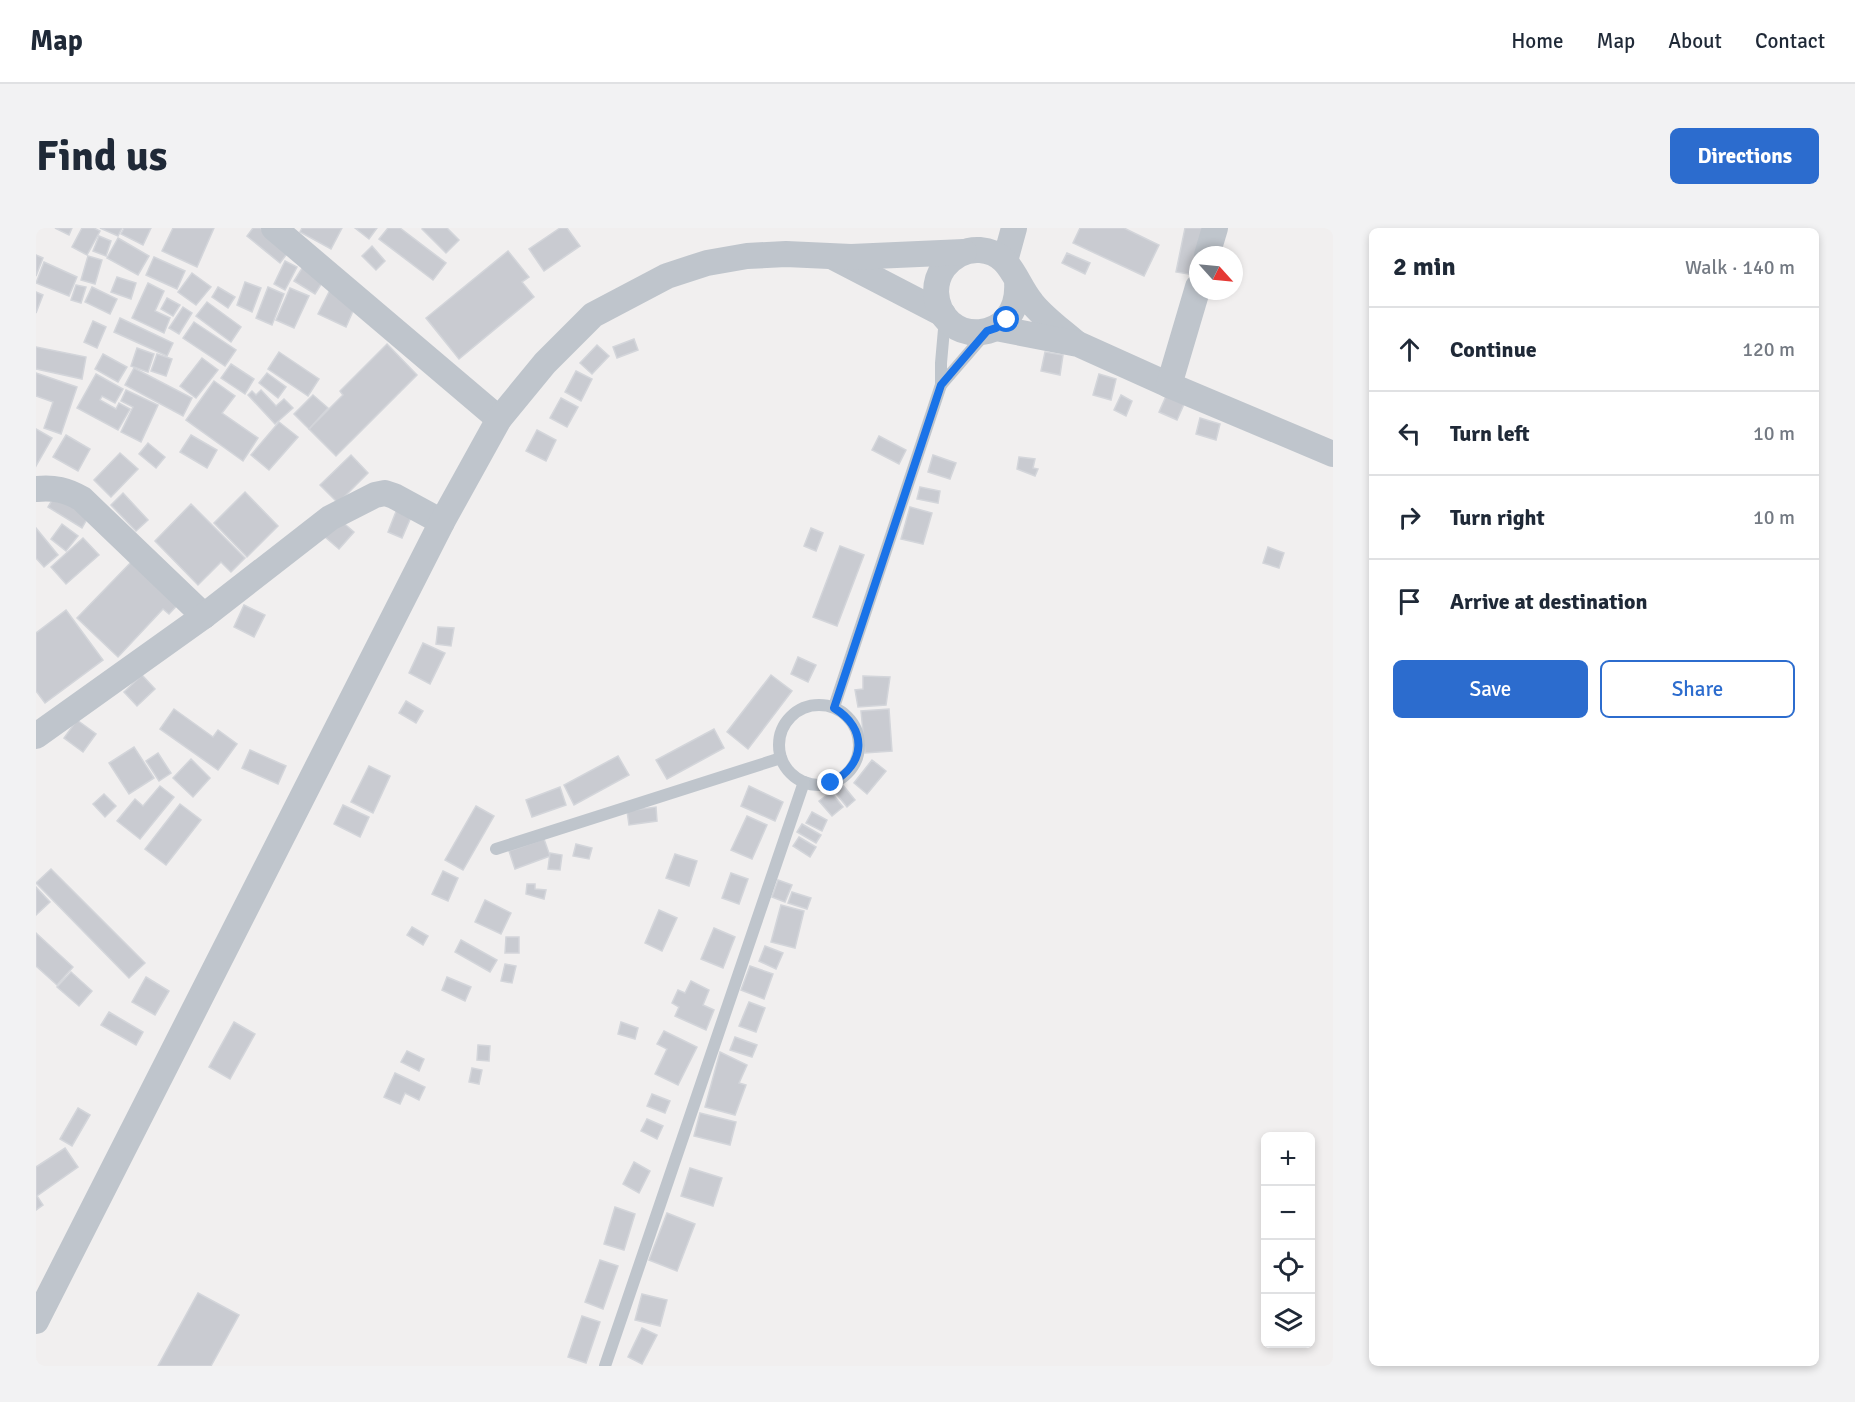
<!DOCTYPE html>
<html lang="en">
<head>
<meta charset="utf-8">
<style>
	body { margin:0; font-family:Signika,sans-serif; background:#f2f2f3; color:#1f2937 }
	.controls { position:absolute; right:18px; bottom:18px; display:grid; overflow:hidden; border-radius:9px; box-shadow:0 3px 9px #0003 }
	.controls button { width:54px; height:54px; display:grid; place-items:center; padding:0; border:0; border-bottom:2px solid #e0e1e3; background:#fff; color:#1f2937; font:30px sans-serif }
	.compass { position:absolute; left:1153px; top:18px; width:54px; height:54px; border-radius:50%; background:#fff; box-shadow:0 3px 9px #0003; rotate:117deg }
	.stop { position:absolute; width:18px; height:18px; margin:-14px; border:4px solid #1a73e8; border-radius:50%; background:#fff }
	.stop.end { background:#1a73e8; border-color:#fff; box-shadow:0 2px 6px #0008 }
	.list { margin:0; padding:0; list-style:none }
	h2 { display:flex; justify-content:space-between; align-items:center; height:78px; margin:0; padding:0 24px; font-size:26px }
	h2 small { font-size:20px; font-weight:400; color:#747a83 }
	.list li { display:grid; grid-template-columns:39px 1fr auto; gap:18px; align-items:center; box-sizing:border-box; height:84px; padding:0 24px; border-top:2px solid #e0e1e3 }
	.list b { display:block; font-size:22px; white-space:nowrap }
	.list em { font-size:20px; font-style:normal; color:#747a83 }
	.actions { display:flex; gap:12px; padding:18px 24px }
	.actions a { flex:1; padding:14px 0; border:2px solid #2c6cce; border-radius:9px; text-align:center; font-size:21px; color:#2c6cce }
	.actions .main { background:#2c6cce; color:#fff }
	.icon { flex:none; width:33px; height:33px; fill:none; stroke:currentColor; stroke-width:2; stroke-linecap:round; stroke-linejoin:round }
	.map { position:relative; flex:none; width:1297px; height:1138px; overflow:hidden; border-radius:9px }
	header { display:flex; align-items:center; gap:36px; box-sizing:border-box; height:84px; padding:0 30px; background:#fff; border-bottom:2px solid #e0e1e3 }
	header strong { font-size:28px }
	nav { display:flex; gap:33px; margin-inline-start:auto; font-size:21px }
	.intro { display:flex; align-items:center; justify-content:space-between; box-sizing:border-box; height:144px; padding:0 36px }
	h1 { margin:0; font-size:42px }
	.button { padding:15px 27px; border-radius:9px; background:#2c6cce; color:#fff; font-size:21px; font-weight:700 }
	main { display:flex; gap:36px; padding:0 36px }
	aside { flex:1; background:#fff; border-radius:9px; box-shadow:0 3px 9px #0003 }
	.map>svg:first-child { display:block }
</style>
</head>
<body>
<header>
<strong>Map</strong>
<nav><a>Home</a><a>Map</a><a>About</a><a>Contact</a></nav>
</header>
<div class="intro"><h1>Find us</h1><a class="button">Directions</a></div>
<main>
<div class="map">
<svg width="1297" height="1138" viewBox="0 0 1297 1138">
	<rect width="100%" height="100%" fill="#f1efef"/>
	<g fill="#c9cbd1" stroke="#d3d5da" stroke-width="1.5">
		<path d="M19,0H36L33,7Z"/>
		<path d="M46,0H58L64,3L51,27L36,19Z"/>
		<path d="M64,0H86L82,8Z"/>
		<path d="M88,0H115L107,17L85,6Z"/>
		<path d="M137,0H178L161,39L126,23Z"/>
		<path d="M217,0H224L253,23L244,35L211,8Z"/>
		<path d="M266,0H306L295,21L264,4Z"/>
		<path d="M319,0H341L333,11Z"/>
		<path d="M352,0H364L410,35L397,52L343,11Z"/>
		<path d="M387,0H411L423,12L410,25L386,1Z"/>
		<path d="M524,0H531L544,18L508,43L493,21Z"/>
		<path d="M1044,0H1088L1123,17L1108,48L1037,15Z"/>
		<path d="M1149,0H1168L1158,47L1140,44Z"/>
		<path d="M63,8L75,13L70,28L57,23Z"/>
		<path d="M82,10L113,28L102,47L71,30Z"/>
		<path d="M336,18L349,33L340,42L326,28Z"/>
		<path d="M472,23L493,49L486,54L498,69L423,131L390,90Z"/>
		<path d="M1031,25L1054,35L1049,46L1026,35Z"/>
		<path d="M0,27L7,30L0,48Z"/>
		<path d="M52,28L66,32L59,56L45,52Z"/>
		<path d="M118,29L149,43L141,61L110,47Z"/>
		<path d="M249,33L261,39L249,62L238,56Z"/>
		<path d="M8,34L41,49L33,68L0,55Z"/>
		<path d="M268,37L289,50L279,66L258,53Z"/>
		<path d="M156,45L175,59L160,77L142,64Z"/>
		<path d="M81,49L100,55L95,71L75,64Z"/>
		<path d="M209,54L225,60L216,84L201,77Z"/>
		<path d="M112,55L128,63L119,83L134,90L128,105L96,90Z"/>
		<path d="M40,57L50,59L45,75L35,72Z"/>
		<path d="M56,59L81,71L74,86L49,74Z"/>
		<path d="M182,59L199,69L192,80L176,69Z"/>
		<path d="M232,59L248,66L236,97L220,90Z"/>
		<path d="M254,60L273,68L258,100L240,92Z"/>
		<path d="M294,62L321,74L310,99L282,86Z"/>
		<path d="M0,64L7,67L0,85Z"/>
		<path d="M131,70L144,77L137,88L125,81Z"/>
		<path d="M171,74L205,99L195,114L160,88Z"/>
		<path d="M147,79L156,85L143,106L133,100Z"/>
		<path d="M84,90L137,115L131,128L78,104Z"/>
		<path d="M57,93L70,99L61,120L48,114Z"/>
		<path d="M158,94L200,122L189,138L147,110Z"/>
		<path d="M598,111L602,122L581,130L577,119Z"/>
		<path d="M351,116L381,147L300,228L273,201L307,167L304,163Z"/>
		<path d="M561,117L573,128L556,146L544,135Z"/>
		<path d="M0,119L50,129L46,151L0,141Z"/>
		<path d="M101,120L118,126L112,144L95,138Z"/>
		<path d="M243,124L283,151L272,168L232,141Z"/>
		<path d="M1009,124L1027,127L1024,147L1005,143Z"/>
		<path d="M67,126L91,139L82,154L59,141Z"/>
		<path d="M121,126L136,131L130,148L115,143Z"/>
		<path d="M166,130L182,142L160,170L144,158Z"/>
		<path d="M195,136L218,151L209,166L185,150Z"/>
		<path d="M98,140L156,170L147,188L89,157Z"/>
		<path d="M540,143L556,151L545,173L529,164Z"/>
		<path d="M0,145L41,159L25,206L8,200L17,174L0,168Z"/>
		<path d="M231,145L250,159L242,170L223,155Z"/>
		<path d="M60,146L87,161L79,175L66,168L64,172L80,181L83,175L94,181L82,202L41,180Z"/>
		<path d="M1063,146L1080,151L1075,172L1057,167Z"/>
		<path d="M178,153L199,168L186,185L222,210L207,233L150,192Z"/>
		<path d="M90,162L122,177L105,214L85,204L97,179L85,173Z"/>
		<path d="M225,162L240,178L248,171L257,180L239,196L212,167L216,163L220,167Z"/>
		<path d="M1131,166L1149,174L1141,192L1123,184Z"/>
		<path d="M277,167L292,180L273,201L258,186Z"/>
		<path d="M1085,167L1096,173L1090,188L1078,182Z"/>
		<path d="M525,170L542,179L531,199L514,190Z"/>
		<path d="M1164,190L1184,196L1180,212L1160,206Z"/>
		<path d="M243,194L262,209L233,242L215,227Z"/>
		<path d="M0,201L16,210L0,238Z"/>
		<path d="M501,202L520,212L510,233L490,223Z"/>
		<path d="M30,207L54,221L42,243L17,229Z"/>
		<path d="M155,207L181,222L171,240L144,224Z"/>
		<path d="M843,208L870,222L863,236L836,222Z"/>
		<path d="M112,215L129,229L120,240L103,226Z"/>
		<path d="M84,225L102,241L75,269L58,252Z"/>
		<path d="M315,227L332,245L302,275L284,257Z"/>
		<path d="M897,227L920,235L914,251L892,244Z"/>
		<path d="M983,229L999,231L997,240L1002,241L999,248L981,241Z"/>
		<path d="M884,259L904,263L902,275L881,271Z"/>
		<path d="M21,264L55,284L46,300L12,279Z"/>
		<path d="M209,264L242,298L211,329L178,295Z"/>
		<path d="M87,265L112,292L100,303L75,277Z"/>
		<path d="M155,276L209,330L195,344L185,334L162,357L119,313Z"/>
		<path d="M874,279L896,285L887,316L865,311Z"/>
		<path d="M361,281L376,287L366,310L352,304Z"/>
		<path d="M304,292L318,304L303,321L289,309Z"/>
		<path d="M26,296L42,308L30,323L15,311Z"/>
		<path d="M0,300L22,327L8,339L0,330Z"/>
		<path d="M775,300L787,305L780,323L768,318Z"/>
		<path d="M47,310L63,327L30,356L15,339Z"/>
		<path d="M804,318L828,327L801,398L777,389Z"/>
		<path d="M1232,319L1248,325L1243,340L1227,335Z"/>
		<path d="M102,327L148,370L133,386L127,381L82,429L41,390Z"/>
		<path d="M208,377L229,387L218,409L198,399Z"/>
		<path d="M30,382L67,432L9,475L0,463V405Z"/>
		<path d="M402,399L418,400L415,418L400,416Z"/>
		<path d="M387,415L409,425L394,456L373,445Z"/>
		<path d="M762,429L780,437L772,454L755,446Z"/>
		<path d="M106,447L119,461L101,478L88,464Z"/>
		<path d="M735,447L756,463L712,521L691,504Z"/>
		<path d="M827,448L854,449L850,477L822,479L819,462L827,461Z"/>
		<path d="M370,473L387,483L380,495L363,485Z"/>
		<path d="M138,481L177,509L182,502L201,516L182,542L124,501Z"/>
		<path d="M853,481L856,523L829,525L825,483Z"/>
		<path d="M41,492L60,506L47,524L28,510Z"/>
		<path d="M678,501L688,520L631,551L620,532Z"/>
		<path d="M98,519L118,550L93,566L73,535Z"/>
		<path d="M214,522L250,538L242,556L206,540Z"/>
		<path d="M122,525L135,545L123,553L110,533Z"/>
		<path d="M582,528L593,547L538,577L528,557Z"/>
		<path d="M155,531L174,550L157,569L137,550Z"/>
		<path d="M836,532L850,543L831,566L818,555Z"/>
		<path d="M333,538L354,548L337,585L315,574Z"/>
		<path d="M806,556L819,572L811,579L798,563Z"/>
		<path d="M124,558L138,569L104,611L81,593L99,571L107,578Z"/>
		<path d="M713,558L747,574L739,593L705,578Z"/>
		<path d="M524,559L530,577L496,589L490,572Z"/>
		<path d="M795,564L807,579L796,588L783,573Z"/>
		<path d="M68,566L80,578L69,589L57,576Z"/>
		<path d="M144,576L165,592L130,637L109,621Z"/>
		<path d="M307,577L333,589L324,609L298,596Z"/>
		<path d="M440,578L458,588L427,642L409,632Z"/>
		<path d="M620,579L621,593L593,597L591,583Z"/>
		<path d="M776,584L791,592L786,603L770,595Z"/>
		<path d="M711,588L731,597L716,631L695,622Z"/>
		<path d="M766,596L785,607L780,615L761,604Z"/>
		<path d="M763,609L780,619L774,629L757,618Z"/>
		<path d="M508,611L514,628L479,641L473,623Z"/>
		<path d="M540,616L556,620L553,631L537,628Z"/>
		<path d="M514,625L526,627L524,642L512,641Z"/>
		<path d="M639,626L661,633L653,658L630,650Z"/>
		<path d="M15,641L109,735L93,750L0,655Z"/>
		<path d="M407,643L422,650L412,673L396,666Z"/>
		<path d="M695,645L712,651L703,676L686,670Z"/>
		<path d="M742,652L756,657L749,674L736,669Z"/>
		<path d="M491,656H499V661L510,662L508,671L490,666Z"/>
		<path d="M0,659L14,674L0,687Z"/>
		<path d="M756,664L775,670L771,681L752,675Z"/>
		<path d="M449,672L475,685L465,706L439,694Z"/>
		<path d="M745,677L768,683L759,720L735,714Z"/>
		<path d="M623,682L641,690L626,723L609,715Z"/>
		<path d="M376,699L392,708L387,717L371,707Z"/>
		<path d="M678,700L699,709L687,740L665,731Z"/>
		<path d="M0,705L37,739L21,757L0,738Z"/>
		<path d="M470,709H483V725H469Z"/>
		<path d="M425,712L461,732L454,744L419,724Z"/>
		<path d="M729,718L747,725L740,741L723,733Z"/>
		<path d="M469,736L480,738L476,755L465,753Z"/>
		<path d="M714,738L737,746L728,771L705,762Z"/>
		<path d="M35,744L56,763L43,778L21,759Z"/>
		<path d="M110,749L133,763L119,787L96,774Z"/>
		<path d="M411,749L435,759L429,773L406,762Z"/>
		<path d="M655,753L673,762L667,777L678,782L670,802L639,788L643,779L636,775L642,762L649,765Z"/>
		<path d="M713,774L729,780L720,804L703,798Z"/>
		<path d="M73,784L107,804L100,817L65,797Z"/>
		<path d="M198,794L219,806L194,851L173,839Z"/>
		<path d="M585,794L602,800L599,811L582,806Z"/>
		<path d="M628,803L661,819L642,857L619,846L631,821L621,816Z"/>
		<path d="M699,809L721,817L716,829L694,822Z"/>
		<path d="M442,817L454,818L453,833L441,832Z"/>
		<path d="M371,823L388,831L383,843L365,834Z"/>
		<path d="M684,824L711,837L703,855L710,857L699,887L669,879Z"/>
		<path d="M436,840L446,842L443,856L433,854Z"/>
		<path d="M359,845L389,859L383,872L369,865L364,876L348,869Z"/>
		<path d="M616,866L634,873L629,885L611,878Z"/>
		<path d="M42,880L54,887L36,918L24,911Z"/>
		<path d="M664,885L700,894L694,917L658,908Z"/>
		<path d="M611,891L627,898L621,911L605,903Z"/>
		<path d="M29,920L42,939L1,968L7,977L0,982V939Z"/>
		<path d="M598,934L614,943L603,965L587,956Z"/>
		<path d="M654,940L686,950L677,978L645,968Z"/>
		<path d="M579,979L599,986L588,1022L568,1016Z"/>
		<path d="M631,985L659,996L641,1043L613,1032Z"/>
		<path d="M564,1032L582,1038L567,1081L549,1074Z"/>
		<path d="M162,1065L203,1087L175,1138H122Z"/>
		<path d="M606,1066L631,1072L624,1098L599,1092Z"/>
		<path d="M546,1088L564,1094L550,1135L532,1129Z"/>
		<path d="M606,1100L621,1107L606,1136L592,1129Z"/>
	</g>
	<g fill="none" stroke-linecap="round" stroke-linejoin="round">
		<g stroke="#bfc5cc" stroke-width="12">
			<path d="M905,157L949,106"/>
			<circle cx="783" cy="517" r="40"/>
			<path d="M798,479L905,157V135L909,90"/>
			<path d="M460,621L745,530"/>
			<path d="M569,1138L768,554"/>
		</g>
		<g stroke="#bfc5cc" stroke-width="26">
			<path d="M238,0L463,191"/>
			<path d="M1171,27L1179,0"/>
			<path d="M799,30L907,86"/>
			<path d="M969,33L978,0"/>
			<path d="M981,53C986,119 903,120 900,64C900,55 903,46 908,39C917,28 930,21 944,22C975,24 979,55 996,75C1008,90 1025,102 1040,115"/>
			<path d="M960,100L1042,116L1133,157L1297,226"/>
			<path d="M1133,157L1162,59"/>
			<path d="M0,261C18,259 31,262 46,271L168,388"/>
			<path d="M0,508L168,388L294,290L339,267L349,265L358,268L406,294"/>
			<path d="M0,1093L406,294L463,191L509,135L557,87L631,48L671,35L711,28L750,26L815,29L928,24"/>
		</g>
	</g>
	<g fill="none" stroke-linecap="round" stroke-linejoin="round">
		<path stroke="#1a73e8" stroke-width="8" d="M795,555C830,536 832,501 798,480L905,157L951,103L960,100L971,92"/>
	</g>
</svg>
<div class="controls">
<button>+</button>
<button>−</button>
<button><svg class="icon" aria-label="locate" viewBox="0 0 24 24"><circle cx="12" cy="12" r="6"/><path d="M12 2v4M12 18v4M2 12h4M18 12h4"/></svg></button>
<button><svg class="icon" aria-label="layers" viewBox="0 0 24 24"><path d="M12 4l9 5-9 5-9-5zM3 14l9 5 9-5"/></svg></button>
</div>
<svg class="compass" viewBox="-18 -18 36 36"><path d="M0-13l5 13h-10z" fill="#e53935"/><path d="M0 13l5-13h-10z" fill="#747a83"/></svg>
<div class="stop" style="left:971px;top:92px"></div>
<div class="stop end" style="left:795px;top:555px"></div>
</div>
<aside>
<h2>2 min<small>Walk · 140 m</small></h2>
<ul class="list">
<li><svg class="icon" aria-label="ahead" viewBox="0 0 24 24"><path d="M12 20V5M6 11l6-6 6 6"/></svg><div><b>Continue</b></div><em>120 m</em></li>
<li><svg class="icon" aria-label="left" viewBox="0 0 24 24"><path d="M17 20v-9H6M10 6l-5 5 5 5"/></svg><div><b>Turn left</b></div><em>10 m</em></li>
<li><svg class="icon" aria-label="right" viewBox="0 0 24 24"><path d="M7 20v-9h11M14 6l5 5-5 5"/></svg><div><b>Turn right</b></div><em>10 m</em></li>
<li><svg class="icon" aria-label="arrive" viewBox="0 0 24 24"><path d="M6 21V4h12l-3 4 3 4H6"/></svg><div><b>Arrive at destination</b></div></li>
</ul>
<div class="actions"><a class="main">Save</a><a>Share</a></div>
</aside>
</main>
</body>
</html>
